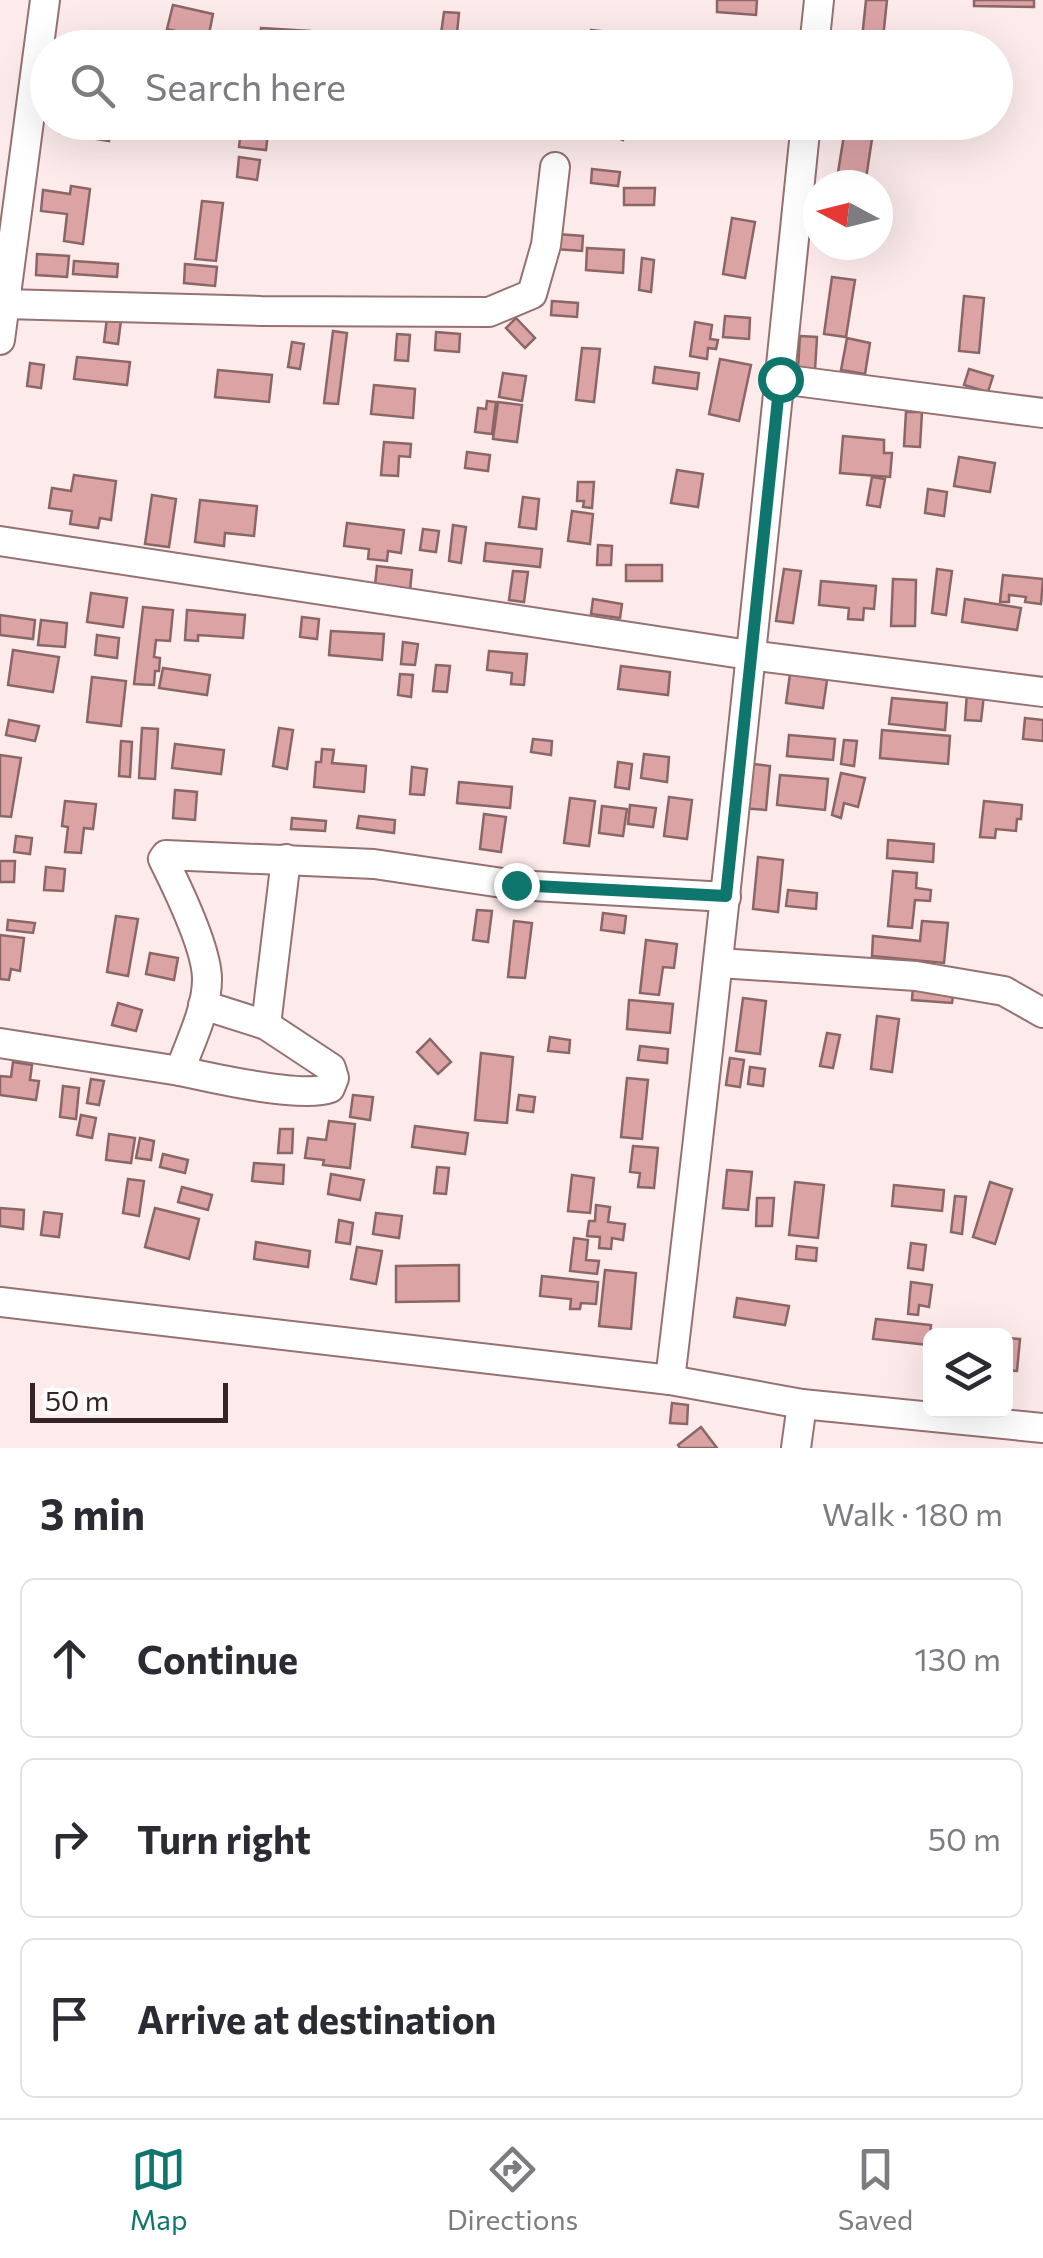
<!DOCTYPE html>
<html lang="en">
<head>
<meta charset="utf-8">
<style>
	body { margin:0; font-family:Commissioner,sans-serif; background:#f7f7f7; color:#2b2b33 }
	.controls { position:absolute; right:30px; bottom:30px; display:grid; overflow:hidden; border-radius:15px; box-shadow:0 10px 40px #0002 }
	.controls button { width:90px; height:90px; display:grid; place-items:center; padding:0; border:0; border-bottom:2px solid #e1e1e2; background:#fff; color:#2b2b33; font:50px sans-serif }
	.compass { position:absolute; left:803px; top:170px; width:90px; height:90px; border-radius:50%; background:#fff; box-shadow:0 10px 40px #0002; rotate:277deg }
	.scale { position:absolute; left:30px; bottom:25px; width:198px; box-sizing:border-box; padding-left:10px; border:5px solid #342425; border-top:0; font-size:28px; line-height:35px; white-space:nowrap; color:#342425; -webkit-text-stroke:8px #fdfdfd; paint-order:stroke }
	.stop { position:absolute; width:30px; height:30px; margin:-22px; border:8px solid #0f766e; border-radius:50%; background:#fff }
	.stop.end { background:#0f766e; border-color:#fff; box-shadow:0 2px 10px #0008 }
	.list { margin:0; padding:0; list-style:none }
	h2 { display:flex; justify-content:space-between; align-items:center; height:130px; margin:0; padding:0 40px; font-size:42px }
	h2 small { font-size:32px; font-weight:400; color:#7c7c81 }
	.list li { display:grid; grid-template-columns:65px 1fr auto; gap:30px; align-items:center; box-sizing:border-box; height:160px; margin:0 20px 20px; padding:0 20px; border:2px solid #e1e1e2; border-radius:15px }
	.list b { display:block; font-size:38px; white-space:nowrap }
	.list em { font-size:32px; font-style:normal; color:#7c7c81 }
	.icon { flex:none; width:55px; height:55px; fill:none; stroke:currentColor; stroke-width:2; stroke-linecap:round; stroke-linejoin:round }
	.map { position:relative; flex:none; width:1043px; height:1448px; overflow:hidden }
	.search { position:absolute; background:#fff; box-shadow:0 10px 40px #0002; left:30px; right:30px; top:30px; height:110px; display:flex; align-items:center; gap:25px; box-sizing:border-box; padding:0 35px; border-radius:55px; color:#7c7c81; font-size:38px }
	.sheet { height:670px; background:#fff }
	nav { display:flex; justify-content:space-around; align-items:center; box-sizing:border-box; height:140px; border-top:2px solid #e1e1e2; background:#fff; font-size:28px; color:#7c7c81 }
	nav a { display:grid; justify-items:center; gap:5px }
	nav .on { color:#0f766e }
	.map>svg:first-child { display:block }
</style>
</head>
<body>
<div class="map">
<svg width="1043" height="1448" viewBox="0 0 1043 1448">
	<rect width="100%" height="100%" fill="#fdebeb"/>
	<g fill="#dca3a5" stroke="#8b6667" stroke-width="2.5">
		<path d="M717,0H757L756,15L717,12Z"/>
		<path d="M866,0H887L882,48H861Z"/>
		<path d="M974,0H1034V7L974,6Z"/>
		<path d="M173,5L213,14L208,39L167,29Z"/>
		<path d="M444,12L459,13L456,43L440,41Z"/>
		<path d="M261,28L310,31L309,48H259Z"/>
		<path d="M591,30L620,33L619,48L589,47Z"/>
		<path d="M62,122H111L109,141L60,133Z"/>
		<path d="M242,122L269,124L266,150L239,147Z"/>
		<path d="M610,122H628L623,140L607,134Z"/>
		<path d="M844,135L872,139L865,185H836Z"/>
		<path d="M239,157L260,160L257,180L237,177Z"/>
		<path d="M592,169L620,172L618,186L591,183Z"/>
		<path d="M71,186L90,189L83,244L64,241L67,214L41,211L43,190L70,194Z"/>
		<path d="M624,188H655L654,205H624Z"/>
		<path d="M202,201L223,203L216,261L195,259Z"/>
		<path d="M732,218L755,222L745,278L723,274Z"/>
		<path d="M557,234L583,236L582,251L556,249Z"/>
		<path d="M587,248L624,250L623,273L586,270Z"/>
		<path d="M37,254L69,256L67,277L36,275Z"/>
		<path d="M642,258L654,260L651,292L639,290Z"/>
		<path d="M74,261L118,264L117,277L73,274Z"/>
		<path d="M185,264L217,267L215,286L184,283Z"/>
		<path d="M832,277L855,280L846,337L824,334Z"/>
		<path d="M964,296L984,298L979,353L959,351Z"/>
		<path d="M552,301L578,303L577,317L551,315Z"/>
		<path d="M725,316L750,318L749,339L723,337Z"/>
		<path d="M107,318L121,320L118,344L104,342Z"/>
		<path d="M516,318L535,338L525,348L506,328Z"/>
		<path d="M695,322L712,325L710,339L718,340L716,349L708,348L707,359L690,356Z"/>
		<path d="M333,331L347,333L338,404L324,403Z"/>
		<path d="M436,332L460,334L459,352L435,350Z"/>
		<path d="M397,334L410,335L408,361L395,360Z"/>
		<path d="M800,336L817,337L815,370L798,368Z"/>
		<path d="M847,338L870,343L865,374L841,370Z"/>
		<path d="M292,342L304,344L300,369L288,367Z"/>
		<path d="M582,348L600,349L594,402L576,400Z"/>
		<path d="M77,357L130,362L127,385L74,379Z"/>
		<path d="M720,359L751,365L739,421L709,414Z"/>
		<path d="M30,363L44,365L41,388L27,386Z"/>
		<path d="M655,367L699,373L697,389L653,383Z"/>
		<path d="M969,369L993,376L988,392L964,385Z"/>
		<path d="M218,370L272,375L269,402L215,397Z"/>
		<path d="M503,373L526,376L522,401L499,397Z"/>
		<path d="M374,385L415,389L413,418L371,414Z"/>
		<path d="M487,401L496,402L492,434L475,432L478,408L486,409Z"/>
		<path d="M498,402L522,405L517,442L493,439Z"/>
		<path d="M906,412H922L920,447L904,446Z"/>
		<path d="M843,436L884,440V453H892L890,477L840,473Z"/>
		<path d="M384,442L411,444L410,457L399,456L398,476L381,475Z"/>
		<path d="M467,452L490,455L488,471L465,468Z"/>
		<path d="M959,457L995,463L990,492L954,486Z"/>
		<path d="M677,470L703,474L698,507L671,503Z"/>
		<path d="M74,475L116,481L111,520L100,518L98,528L70,524L72,511L49,508L52,488L71,491Z"/>
		<path d="M872,477L885,479L880,507L867,505Z"/>
		<path d="M578,482H594L592,508L583,507L584,501H577Z"/>
		<path d="M928,489L947,492L944,516L925,513Z"/>
		<path d="M152,495L176,499L169,547L145,544Z"/>
		<path d="M523,497L539,499L536,529L519,527Z"/>
		<path d="M200,500L257,506L254,536L225,533L224,546L195,542Z"/>
		<path d="M572,511L593,514L590,544L568,541Z"/>
		<path d="M347,523L404,530L401,553L388,551L387,561L368,559L369,549L344,546Z"/>
		<path d="M453,525L466,527L461,563L449,561Z"/>
		<path d="M423,529L439,531L436,552L420,550Z"/>
		<path d="M486,543L542,549L540,567L484,561Z"/>
		<path d="M598,545L612,546L611,565H597Z"/>
		<rect x="626" y="565" width="36" height="16"/>
		<path d="M377,566L412,570L410,590L375,586Z"/>
		<path d="M784,569L801,571L793,623L776,621Z"/>
		<path d="M937,569L952,571L946,615L932,613Z"/>
		<path d="M513,571L528,572L524,602L509,600Z"/>
		<path d="M1003,575L1043,579L1041,604L1025,602L1026,597L1009,595V602H1000Z"/>
		<path d="M893,579L916,580L915,626H891Z"/>
		<path d="M821,581L876,586L874,609L864,608L863,620L848,619L849,608L819,605Z"/>
		<path d="M91,593L127,598L123,627L87,622Z"/>
		<path d="M593,599L622,604L620,618L591,614Z"/>
		<path d="M965,599L1021,608L1017,630L962,622Z"/>
		<path d="M143,607L173,610L170,641L156,640L154,657L160,658L159,671H155L154,685L134,684Z"/>
		<path d="M187,610L245,615L243,638L198,635V641L185,640Z"/>
		<path d="M0,615L35,620L33,639L0,635Z"/>
		<path d="M302,617L319,619L317,639L300,637Z"/>
		<path d="M41,620L67,623L65,647L38,645Z"/>
		<path d="M331,631L384,634L382,660L329,655Z"/>
		<path d="M97,635L119,638L117,658L95,655Z"/>
		<path d="M403,642L418,644L415,665L401,664Z"/>
		<path d="M13,650L59,657L53,692L8,685Z"/>
		<path d="M489,651L527,654L524,685L511,684L512,673L487,670Z"/>
		<path d="M436,665L450,666L447,692L433,691Z"/>
		<path d="M621,666L670,672L668,695L618,689Z"/>
		<path d="M163,668L210,675L207,695L159,688Z"/>
		<path d="M400,674L413,675L411,697L398,695Z"/>
		<path d="M790,674L827,680L823,708L786,703Z"/>
		<path d="M92,677L126,681L121,726L87,722Z"/>
		<path d="M967,693L984,695L981,721L965,720Z"/>
		<path d="M892,698L947,703L945,730L889,724Z"/>
		<path d="M1025,718L1043,720V741L1023,739Z"/>
		<path d="M9,720L39,726L35,741L6,735Z"/>
		<path d="M142,728L158,729L155,779L139,778Z"/>
		<path d="M279,728L293,730L287,769L273,766Z"/>
		<path d="M882,730L950,736L948,764L880,758Z"/>
		<path d="M789,735L835,739L833,760L787,756Z"/>
		<path d="M533,739L552,741L551,755L531,752Z"/>
		<path d="M844,740L857,741L854,766L841,764Z"/>
		<path d="M121,741L132,742L130,777L119,776Z"/>
		<path d="M175,744L224,750L221,774L172,768Z"/>
		<path d="M322,749L334,750L332,763L366,766L364,792L314,787L316,762H321Z"/>
		<path d="M644,754L669,757L667,782L641,778Z"/>
		<path d="M0,755L21,758L11,817L0,816Z"/>
		<path d="M618,762L632,764L629,789L615,787Z"/>
		<path d="M745,763L770,766L766,810L741,808Z"/>
		<path d="M412,767L427,769L424,795L410,794Z"/>
		<path d="M841,773L865,778L858,807L844,803L841,818L832,815Z"/>
		<path d="M780,775L828,779L825,810L777,805Z"/>
		<path d="M459,782L512,787L510,808L457,803Z"/>
		<path d="M175,790L197,792L195,820L173,818Z"/>
		<path d="M669,797L692,800L687,839L664,836Z"/>
		<path d="M570,798L595,801L589,846L564,843Z"/>
		<path d="M65,801L96,804L93,829L84,828L81,853L65,852L68,827L62,826Z"/>
		<path d="M984,801L1022,805L1021,819H1017L1016,831L996,829L995,838L980,837Z"/>
		<path d="M630,805L656,808L653,827L628,824Z"/>
		<path d="M602,806L627,809L623,836L599,833Z"/>
		<path d="M484,814L506,817L501,852L480,849Z"/>
		<path d="M359,816L395,820L394,833L357,828Z"/>
		<path d="M292,818L326,821L325,831L291,829Z"/>
		<path d="M16,836L32,838L30,854L14,852Z"/>
		<path d="M888,840L934,844L933,862L887,858Z"/>
		<path d="M758,857L783,860L778,912L753,909Z"/>
		<path d="M0,861H15L14,882H0Z"/>
		<path d="M46,867L65,869L63,891L44,890Z"/>
		<path d="M893,871L917,873L916,888L931,890L930,901L915,900L912,928L888,926Z"/>
		<path d="M788,890L817,893L816,909L786,906Z"/>
		<path d="M477,910L492,911L488,942L473,940Z"/>
		<path d="M603,913L626,916L624,933L601,930Z"/>
		<path d="M116,916L138,919L128,976L107,972Z"/>
		<path d="M8,920L35,923L33,933L7,930Z"/>
		<path d="M514,921L532,923L525,978L508,977Z"/>
		<path d="M922,921L948,923L944,963L872,956L873,936L920,941Z"/>
		<path d="M0,935L24,938L20,971L11,969L9,980L0,979Z"/>
		<path d="M646,940L677,944L674,968L663,967L659,995L640,993Z"/>
		<path d="M150,953L178,958L174,980L146,974Z"/>
		<path d="M913,985L954,989L952,1003L912,1000Z"/>
		<path d="M743,998L766,1001L760,1054L736,1051Z"/>
		<path d="M629,1000L673,1004L670,1033L627,1029Z"/>
		<path d="M118,1003L142,1010L136,1031L112,1025Z"/>
		<path d="M877,1016L899,1019L892,1072L871,1069Z"/>
		<path d="M827,1033L840,1035L833,1068L820,1066Z"/>
		<path d="M550,1037L570,1040L569,1053L548,1051Z"/>
		<path d="M430,1039L451,1062L438,1074L417,1052Z"/>
		<path d="M640,1046L668,1049L667,1063L638,1060Z"/>
		<path d="M481,1053L513,1057L507,1123L475,1120Z"/>
		<path d="M730,1058L744,1060L740,1087L726,1085Z"/>
		<path d="M13,1062L32,1065L30,1080L39,1081L36,1100L0,1095V1076L11,1077Z"/>
		<path d="M750,1067L765,1069L763,1086L748,1084Z"/>
		<path d="M627,1078L648,1080L642,1139L621,1137Z"/>
		<path d="M91,1079L104,1081L99,1105L87,1103Z"/>
		<path d="M63,1086L79,1088L76,1119L60,1117Z"/>
		<path d="M353,1095L373,1097L370,1120L350,1117Z"/>
		<path d="M519,1095L535,1097L533,1112L517,1110Z"/>
		<path d="M81,1115L96,1118L92,1138L77,1135Z"/>
		<path d="M329,1121L355,1124L350,1168L323,1165L324,1160L305,1158L308,1138L326,1140Z"/>
		<path d="M415,1126L468,1133L465,1154L412,1147Z"/>
		<path d="M280,1129H293L292,1153H278Z"/>
		<path d="M109,1134L135,1138L131,1163L106,1160Z"/>
		<path d="M140,1138L154,1141L151,1160L136,1158Z"/>
		<path d="M633,1146L658,1148L654,1188L638,1187L640,1173L630,1172Z"/>
		<path d="M163,1154L188,1160L185,1173L160,1167Z"/>
		<path d="M254,1163L284,1165L283,1184L252,1181Z"/>
		<path d="M437,1167L449,1168L446,1194L434,1193Z"/>
		<path d="M727,1170L752,1172L748,1210L723,1208Z"/>
		<path d="M331,1174L364,1180L360,1200L328,1194Z"/>
		<path d="M572,1175L594,1178L590,1213L568,1211Z"/>
		<path d="M128,1179L144,1181L139,1216L123,1213Z"/>
		<path d="M795,1182L824,1185L818,1238L789,1235Z"/>
		<path d="M990,1182L1012,1189L995,1244L973,1237Z"/>
		<path d="M894,1185L944,1190L942,1211L892,1206Z"/>
		<path d="M182,1187L212,1195L208,1210L178,1202Z"/>
		<path d="M955,1196L966,1197L962,1234L951,1232Z"/>
		<path d="M757,1198H774L772,1226H756Z"/>
		<path d="M596,1205L610,1207L608,1222L625,1224L623,1240L612,1238L611,1249L599,1248L600,1237L587,1236L589,1221H595Z"/>
		<path d="M0,1208L24,1210L23,1229L0,1226Z"/>
		<path d="M155,1208L199,1219L189,1259L145,1247Z"/>
		<path d="M44,1212L62,1214L59,1237L41,1235Z"/>
		<path d="M376,1213L402,1216L399,1238L373,1234Z"/>
		<path d="M339,1220L353,1223L350,1244L336,1242Z"/>
		<path d="M574,1238L588,1240L586,1260L599,1261L597,1274L570,1271Z"/>
		<path d="M256,1242L310,1251L308,1267L254,1259Z"/>
		<path d="M911,1243L926,1245L923,1270L908,1268Z"/>
		<path d="M797,1246L817,1248L816,1261L796,1259Z"/>
		<path d="M357,1247L382,1251L376,1284L351,1279Z"/>
		<path d="M459,1265V1301L396,1302V1266Z"/>
		<path d="M605,1270L636,1273L631,1329L599,1326Z"/>
		<path d="M542,1276L598,1282L596,1304L581,1303L580,1309H570L571,1299L540,1296Z"/>
		<path d="M911,1282L932,1285L929,1307L919,1305L918,1315L908,1314Z"/>
		<path d="M737,1298L789,1306L785,1325L734,1317Z"/>
		<path d="M876,1319L931,1325L929,1345L873,1339Z"/>
		<path d="M1006,1338L1020,1339L1017,1371L1006,1370Z"/>
		<path d="M672,1403L688,1405L687,1424L670,1423Z"/>
		<path d="M701,1427L717,1448H680L678,1445Z"/>
	</g>
	<g fill="none" stroke-linecap="round" stroke-linejoin="round">
		<g stroke="#967172" stroke-width="32">
			<g id="street">
				<path d="M814,48L819,0"/>
				<path d="M4,304L261,311L489,312L532,294L546,245L555,167"/>
				<path d="M0,340L45,0"/>
				<path d="M780,379L1043,413"/>
				<path d="M0,541L749,655L1043,692"/>
				<path d="M719,963L916,976L1004,991L1043,1013"/>
				<path d="M203,1005L266,1025"/>
				<path d="M0,1043L180,1071C190,1042 207,1010 207,979C207,949 177,887 163,859L166,855L374,864L516,885L726,897"/>
				<path d="M180,1071C212,1078 302,1099 330,1088L334,1078L331,1068L266,1025L286,859"/>
				<path d="M0,1302L670,1380L802,1404L1043,1428"/>
				<path d="M670,1380C720,961 763,542 806,122"/>
				<path d="M796,1448L802,1404"/>
			</g>
		</g>
		<use href="#street" stroke="#fff" stroke-width="28"/>
	</g>
	<g fill="none" stroke-linecap="round" stroke-linejoin="round">
		<path stroke="#0f766e" stroke-width="12" d="M516,885L726,896L780,379"/>
	</g>
</svg>
<div class="controls">
<button><svg class="icon" aria-label="layers" viewBox="0 0 24 24"><path d="M12 4l9 5-9 5-9-5zM3 14l9 5 9-5"/></svg></button>
</div>
<svg class="compass" viewBox="-18 -18 36 36"><path d="M0-13l5 13h-10z" fill="#e53935"/><path d="M0 13l5-13h-10z" fill="#7c7c81"/></svg>
<div class="scale">50 m</div>
<div class="stop" style="left:780px;top:379px"></div>
<div class="stop end" style="left:516px;top:885px"></div>
<div class="search"><svg class="icon" aria-label="search" viewBox="0 0 24 24"><circle cx="10" cy="10" r="6"/><path d="M15 15l6 6"/></svg>Search here</div>
</div>
<section class="sheet">
<h2>3 min<small>Walk · 180 m</small></h2>
<ul class="list">
<li><svg class="icon" aria-label="ahead" viewBox="0 0 24 24"><path d="M12 20V5M6 11l6-6 6 6"/></svg><div><b>Continue</b></div><em>130 m</em></li>
<li><svg class="icon" aria-label="right" viewBox="0 0 24 24"><path d="M7 20v-9h11M14 6l5 5-5 5"/></svg><div><b>Turn right</b></div><em>50 m</em></li>
<li><svg class="icon" aria-label="arrive" viewBox="0 0 24 24"><path d="M6 21V4h12l-3 4 3 4H6"/></svg><div><b>Arrive at destination</b></div></li>
</ul>
</section>
<nav>
<a class="on"><svg class="icon" aria-label="map" viewBox="0 0 24 24"><path d="M3 6l6-2 6 2 6-2v14l-6 2-6-2-6 2zM9 4v14M15 6v14"/></svg>Map</a>
<a><svg class="icon" aria-label="directions" viewBox="0 0 24 24"><path d="M12 3l9 9-9 9-9-9zM9 14v-3h6M13 9l2 2-2 2"/></svg>Directions</a>
<a><svg class="icon" aria-label="saved" viewBox="0 0 24 24"><path d="M7 4h10v16l-5-4-5 4z"/></svg>Saved</a>
</nav>
</body>
</html>
